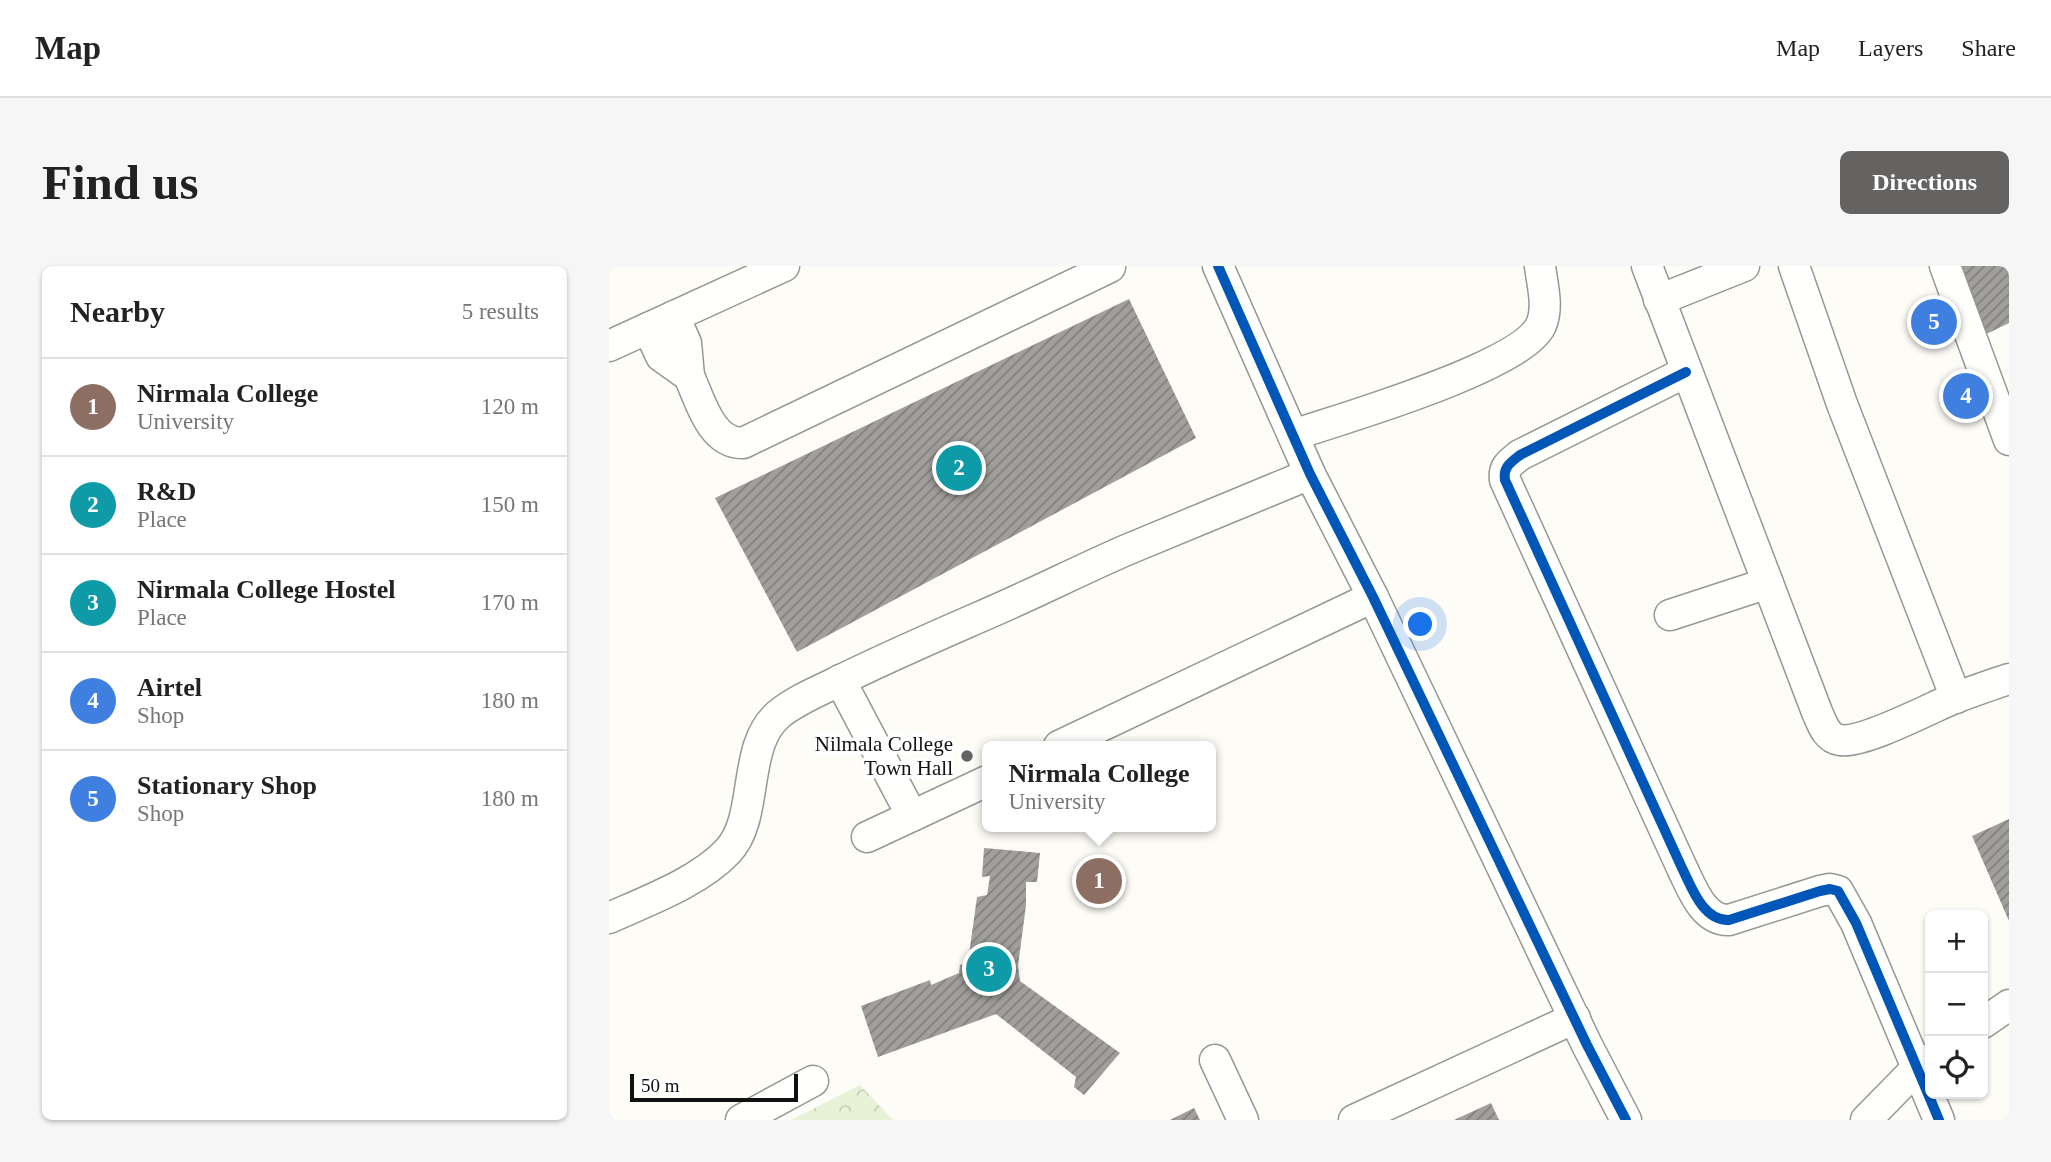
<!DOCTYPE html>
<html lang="en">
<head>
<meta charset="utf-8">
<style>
	body { margin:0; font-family:"Times New Roman",serif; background:#f6f6f6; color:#222 }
	.controls { position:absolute; right:21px; bottom:21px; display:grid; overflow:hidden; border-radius:10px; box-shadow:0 2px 5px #0004 }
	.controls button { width:63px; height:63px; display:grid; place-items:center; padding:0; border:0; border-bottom:2px solid #e0e0e0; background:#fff; color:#222; font:35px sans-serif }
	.scale { position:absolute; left:21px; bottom:18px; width:168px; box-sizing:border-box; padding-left:7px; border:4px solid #111; border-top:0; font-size:19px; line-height:24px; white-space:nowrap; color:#111; -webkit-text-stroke:5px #fff; paint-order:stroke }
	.you { position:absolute; left:812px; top:359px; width:24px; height:24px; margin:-18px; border:5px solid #fff; border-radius:50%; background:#1a73e8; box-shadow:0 0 0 10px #1a73e833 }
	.badge { display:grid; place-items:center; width:46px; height:46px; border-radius:50%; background:#646362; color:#fff; font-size:23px; font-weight:700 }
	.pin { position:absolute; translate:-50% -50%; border:4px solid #fff; box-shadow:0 2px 7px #0006 }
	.popup { position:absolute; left:373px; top:475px; width:234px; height:91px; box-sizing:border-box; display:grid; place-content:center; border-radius:10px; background:#fff; filter:drop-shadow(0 2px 5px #0005); font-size:23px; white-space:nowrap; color:#767676 }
	.popup b { font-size:26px; color:#222 }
	.popup::after { content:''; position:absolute; left:50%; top:100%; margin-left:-14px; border:14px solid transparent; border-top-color:#fff }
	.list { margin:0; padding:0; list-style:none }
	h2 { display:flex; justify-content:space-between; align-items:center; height:91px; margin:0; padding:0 28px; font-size:30px }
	h2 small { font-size:23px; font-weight:400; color:#767676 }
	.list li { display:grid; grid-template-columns:46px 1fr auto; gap:21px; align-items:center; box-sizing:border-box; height:98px; padding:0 28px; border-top:2px solid #e0e0e0 }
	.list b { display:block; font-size:26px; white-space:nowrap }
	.list p { margin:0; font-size:23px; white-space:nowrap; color:#767676 }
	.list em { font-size:23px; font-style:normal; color:#767676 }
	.icon { flex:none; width:38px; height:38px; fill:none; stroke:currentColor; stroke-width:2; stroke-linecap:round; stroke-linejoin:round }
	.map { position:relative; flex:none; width:1400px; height:854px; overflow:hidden; border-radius:10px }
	header { display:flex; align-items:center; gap:42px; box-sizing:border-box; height:98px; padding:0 35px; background:#fff; border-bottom:2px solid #e0e0e0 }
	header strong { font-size:33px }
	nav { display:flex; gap:38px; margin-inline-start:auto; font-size:24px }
	.intro { display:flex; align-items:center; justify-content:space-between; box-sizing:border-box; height:168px; padding:0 42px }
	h1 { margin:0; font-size:49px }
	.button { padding:18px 32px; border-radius:10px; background:#646362; color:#fff; font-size:24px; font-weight:700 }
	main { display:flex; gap:42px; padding:0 42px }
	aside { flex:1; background:#fff; border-radius:10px; box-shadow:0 2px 5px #0004 }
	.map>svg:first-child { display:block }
</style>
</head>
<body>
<header>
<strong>Map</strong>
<nav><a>Map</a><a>Layers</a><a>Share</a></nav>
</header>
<div class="intro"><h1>Find us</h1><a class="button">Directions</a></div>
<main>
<aside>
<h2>Nearby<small>5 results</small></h2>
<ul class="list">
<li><span class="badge" style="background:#8d6e63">1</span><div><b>Nirmala College</b><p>University</p></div><em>120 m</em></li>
<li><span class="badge" style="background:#0f9aa8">2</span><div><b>R&amp;D</b><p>Place</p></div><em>150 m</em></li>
<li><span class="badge" style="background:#0f9aa8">3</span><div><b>Nirmala College Hostel</b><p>Place</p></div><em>170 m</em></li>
<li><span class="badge" style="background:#3f7fe0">4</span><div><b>Airtel</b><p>Shop</p></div><em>180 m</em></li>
<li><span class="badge" style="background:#3f7fe0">5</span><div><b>Stationary Shop</b><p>Shop</p></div><em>180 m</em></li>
</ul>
</aside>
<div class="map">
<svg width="1400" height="854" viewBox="0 0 1400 854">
	<defs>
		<pattern id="park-crowns" width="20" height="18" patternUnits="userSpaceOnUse" patternTransform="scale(1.75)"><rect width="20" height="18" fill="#e7f3d7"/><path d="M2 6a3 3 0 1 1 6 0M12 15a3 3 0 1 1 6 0" fill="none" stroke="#c5cfb8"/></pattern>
		<pattern id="building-hatch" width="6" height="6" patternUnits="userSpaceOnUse" patternTransform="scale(1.75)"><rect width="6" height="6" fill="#a19f9c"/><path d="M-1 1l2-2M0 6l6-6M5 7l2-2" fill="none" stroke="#82807e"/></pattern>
	</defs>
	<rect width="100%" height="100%" fill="#fdfcf7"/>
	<path fill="url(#park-crowns)" d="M251,819L284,854H182Z"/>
	<g fill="url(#building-hatch)">
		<path d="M1355,0H1400V57L1367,73L1344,4Z"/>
		<path d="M520,33L587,172L188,386L106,232Z"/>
		<path d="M1400,553V655L1363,570Z"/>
		<path d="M375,582L431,587L428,616H417V639L409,700L411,715L511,787L475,829L465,821L467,811L387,748L269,791L252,740L321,714L322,719L350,707L351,699L359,696L368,631L378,629L381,610L373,611Z"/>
		<path d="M882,837L890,854H845Z"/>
		<path d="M585,842L591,854H561Z"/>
	</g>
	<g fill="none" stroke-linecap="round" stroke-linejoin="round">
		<g stroke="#979795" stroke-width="33">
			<g id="minor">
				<path d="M609,0L701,208L764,331L978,779L1017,854"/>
				<path d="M1038,0L1208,446C1213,457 1217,472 1231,474C1253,478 1320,443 1343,433C1362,426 1381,419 1400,413"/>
				<path d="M1185,0L1233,138L1347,432"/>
				<path d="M1336,0L1400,174"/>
				<path d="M1050,34L1135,0"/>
				<path d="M39,62L52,90L80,110L77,77L65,50"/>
				<path d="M0,80L175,0"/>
				<path d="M1077,106L911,189C901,197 894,201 896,214L1073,602C1083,622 1094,655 1120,654L1211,625L1221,623L1229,625L1247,657L1330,854"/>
				<path d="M80,110C91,134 102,178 134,177L501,1"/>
				<path d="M684,169C732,153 913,101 932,59C940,41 933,18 931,0"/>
				<path d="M1061,349L1159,317"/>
				<path d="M231,414L303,550"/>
				<path d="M450,480L764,331"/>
				<path d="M258,571L378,515"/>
				<path d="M0,652C38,635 90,616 119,585C151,551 132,480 170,448C186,435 207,426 226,417C272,394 318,374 366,353C416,332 465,307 515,285C577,259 639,234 701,208"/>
				<path d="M1374,757L1400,739"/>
				<path d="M606,794L634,854"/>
				<path d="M132,854L204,815"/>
				<path d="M745,854L966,752"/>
				<path d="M1257,854L1307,803L1321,793"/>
			</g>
		</g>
		<use href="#minor" stroke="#fffffe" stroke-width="30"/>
		<g stroke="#fff" stroke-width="15">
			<g id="cycleway">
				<path d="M609,0L701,208L764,331L978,779L1017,854"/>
				<path d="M1077,106L911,189C901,197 894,201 896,214L1073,602C1083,622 1094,655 1120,654L1211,625L1221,623L1229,625L1247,657L1330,854"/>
			</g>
		</g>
		<use href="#cycleway" stroke="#0057b8" stroke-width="10"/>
	</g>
	<circle fill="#646362" stroke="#fff" stroke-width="2.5" cx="358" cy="490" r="7"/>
	<g text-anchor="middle" stroke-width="7" stroke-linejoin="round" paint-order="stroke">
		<g font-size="21" fill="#111" stroke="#fff" text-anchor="end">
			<text x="344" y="485">Nilmala College<tspan x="344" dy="24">Town Hall</tspan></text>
		</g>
	</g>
</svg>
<div class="controls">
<button>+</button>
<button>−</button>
<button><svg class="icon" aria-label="locate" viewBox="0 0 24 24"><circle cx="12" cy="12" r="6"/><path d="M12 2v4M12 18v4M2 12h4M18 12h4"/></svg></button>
</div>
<div class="scale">50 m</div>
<div class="you"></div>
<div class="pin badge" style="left:490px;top:615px;background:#8d6e63">1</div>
<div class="popup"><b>Nirmala College</b>University</div>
<div class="pin badge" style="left:350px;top:202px;background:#0f9aa8">2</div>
<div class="pin badge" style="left:380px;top:703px;background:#0f9aa8">3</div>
<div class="pin badge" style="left:1357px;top:130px;background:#3f7fe0">4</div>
<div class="pin badge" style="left:1325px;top:56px;background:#3f7fe0">5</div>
</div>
</main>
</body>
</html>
